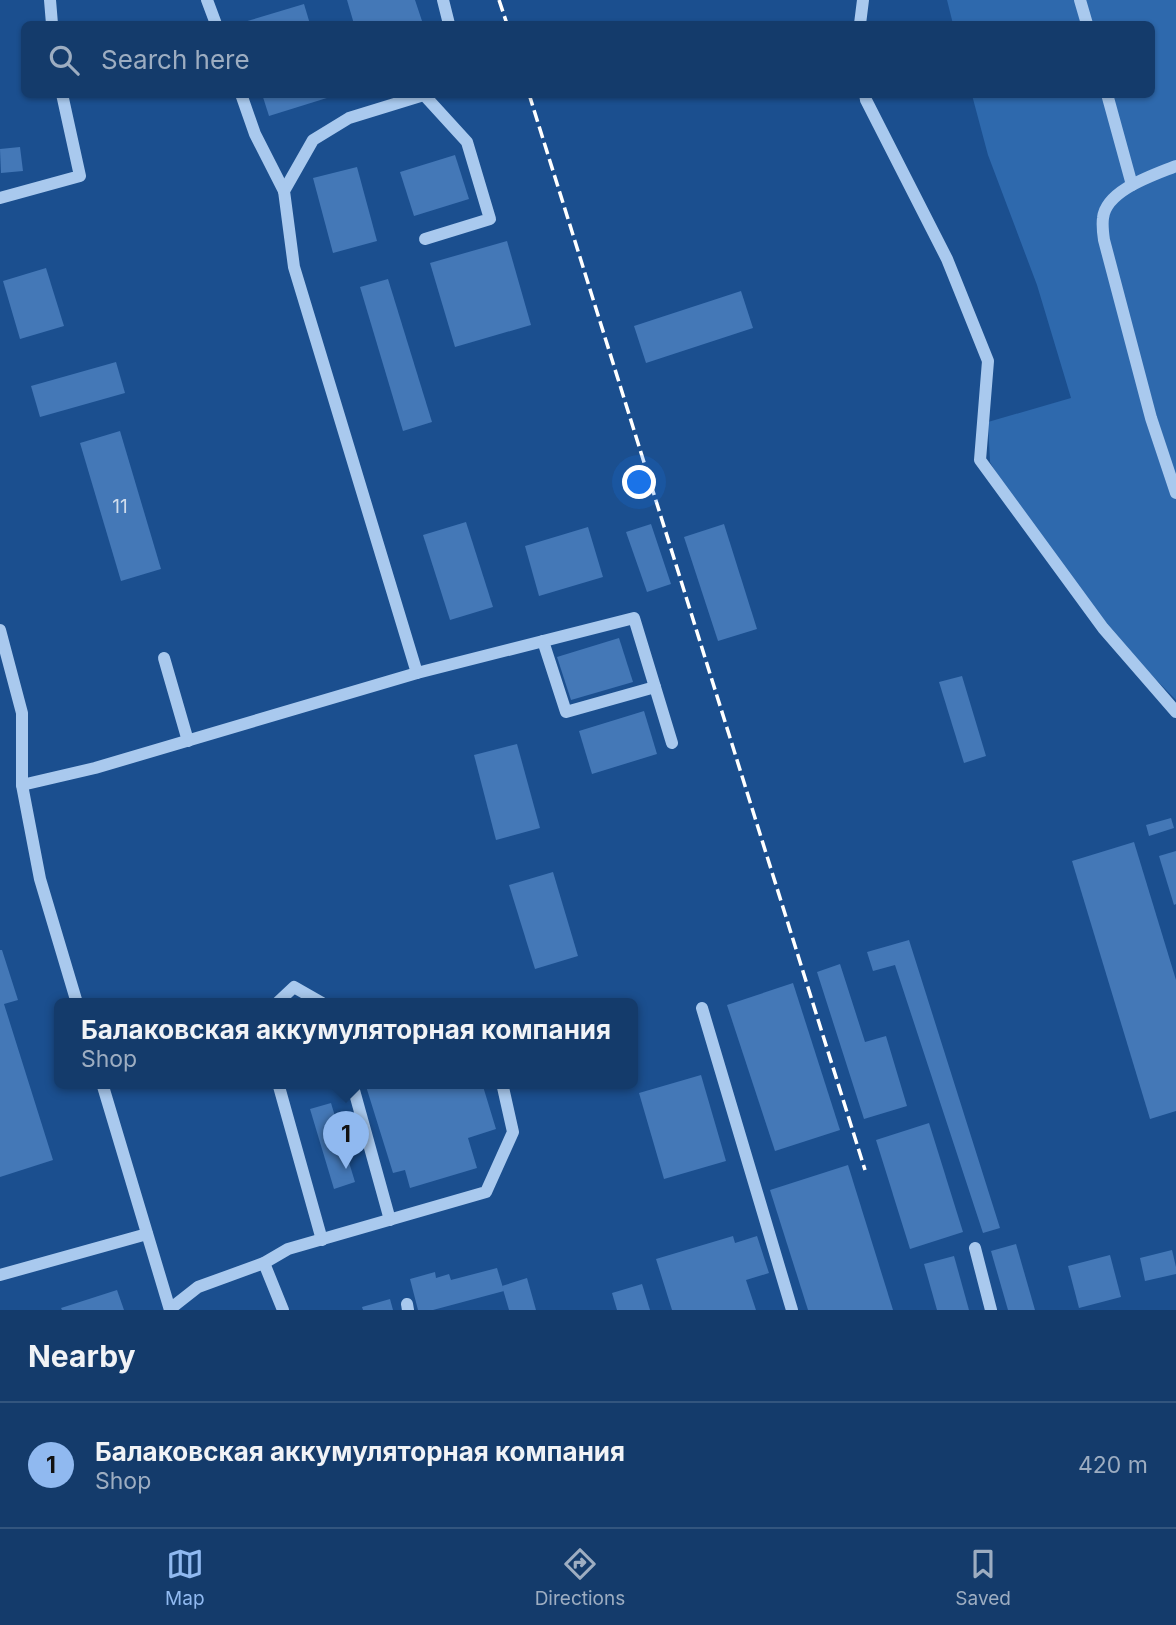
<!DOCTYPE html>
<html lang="en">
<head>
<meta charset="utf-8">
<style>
	body { margin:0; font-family:Inter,sans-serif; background:#214673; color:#f1f3f6 }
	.you { position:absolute; left:640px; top:483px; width:24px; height:24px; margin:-18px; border:5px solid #fff; border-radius:50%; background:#1a73e8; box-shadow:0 0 0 10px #1a73e833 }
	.badge { display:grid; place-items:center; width:46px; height:46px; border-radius:50%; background:#90b9f0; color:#111; font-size:23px; font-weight:700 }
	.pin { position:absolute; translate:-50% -58px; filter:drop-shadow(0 2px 4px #0008) }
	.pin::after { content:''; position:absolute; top:37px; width:24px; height:21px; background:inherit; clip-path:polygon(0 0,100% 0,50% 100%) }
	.popup { position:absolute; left:54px; top:998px; width:584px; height:91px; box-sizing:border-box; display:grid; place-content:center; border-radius:10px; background:#143b6b; filter:drop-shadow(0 2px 5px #0005); font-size:23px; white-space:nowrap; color:#9dadc1 }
	.popup b { font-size:26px; color:#f1f3f6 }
	.popup::after { content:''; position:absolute; left:50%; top:100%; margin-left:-14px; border:14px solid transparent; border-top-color:#143b6b }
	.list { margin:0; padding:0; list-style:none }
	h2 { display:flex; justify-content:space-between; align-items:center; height:91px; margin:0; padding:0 28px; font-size:30px }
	h2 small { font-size:23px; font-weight:400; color:#9dadc1 }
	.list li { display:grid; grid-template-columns:46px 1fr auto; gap:21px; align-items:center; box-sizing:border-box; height:126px; padding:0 28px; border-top:2px solid #33557e }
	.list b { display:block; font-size:26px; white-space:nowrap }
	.list p { margin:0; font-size:23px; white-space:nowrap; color:#9dadc1 }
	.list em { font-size:23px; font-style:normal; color:#9dadc1 }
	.icon { flex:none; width:38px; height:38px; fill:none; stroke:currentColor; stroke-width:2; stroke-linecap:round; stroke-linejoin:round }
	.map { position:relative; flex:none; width:1176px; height:1310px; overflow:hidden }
	.search { position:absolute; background:#143b6b; box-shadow:0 2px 5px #0004; left:21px; right:21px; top:21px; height:77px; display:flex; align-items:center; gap:18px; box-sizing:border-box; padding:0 24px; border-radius:10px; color:#9dadc1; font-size:26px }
	.sheet { height:217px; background:#143b6b }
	nav { display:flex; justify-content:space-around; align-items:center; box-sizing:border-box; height:98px; border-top:2px solid #33557e; background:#143b6b; font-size:19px; color:#9dadc1 }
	nav a { display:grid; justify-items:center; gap:4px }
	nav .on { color:#90b9f0 }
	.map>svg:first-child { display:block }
</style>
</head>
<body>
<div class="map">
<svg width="1176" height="1310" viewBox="0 0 1176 1310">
	<rect width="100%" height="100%" fill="#1b4f8f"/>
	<path fill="#2e69ad" d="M947,0H1176V700L1127,650L1013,503L990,462L988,422L1071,398L1037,285L988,155L972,95L1152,94V24H953Z"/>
	<g fill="#4478b7">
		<path d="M347,0H415L423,24H354Z"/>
		<path d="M304,4L310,24H244V22Z"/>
		<path d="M262,94H330V97L269,116Z"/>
		<path d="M20,147L23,171L1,173L0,149Z"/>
		<path d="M455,155L469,199L414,216L400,172Z"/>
		<path d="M357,167L377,241L333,253L313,178Z"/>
		<path d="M507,241L531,325L455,347L430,263Z"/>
		<path d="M46,268L64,326L20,339L3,281Z"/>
		<path d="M388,279L432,422L403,431L360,287Z"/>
		<path d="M741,291L753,328L646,363L634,326Z"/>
		<path d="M116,362L125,393L40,417L31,386Z"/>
		<path d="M120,431L161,569L121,581L80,443Z"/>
		<path d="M466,522L493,607L450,620L423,535Z"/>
		<path d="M651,524L671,584L647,592L626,532Z"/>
		<path d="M724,524L757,629L718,641L684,537Z"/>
		<path d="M588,527L603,577L539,596L525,546Z"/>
		<path d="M619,638L633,682L571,700L557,657Z"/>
		<path d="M962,676L986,756L964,763L939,682Z"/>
		<path d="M644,711L657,754L592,774L579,731Z"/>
		<path d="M517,744L540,828L496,840L474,755Z"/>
		<path d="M1171,818L1174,828L1149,836L1146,825Z"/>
		<path d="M1134,842L1176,980V1111L1150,1119L1072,861Z"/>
		<path d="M1176,851V904L1174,905L1159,856Z"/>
		<path d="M553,872L578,956L535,969L509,885Z"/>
		<path d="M909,940L1000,1228L983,1233L895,965L873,971L867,952Z"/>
		<path d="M0,950H2L18,1000L4,1004L53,1160L0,1177Z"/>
		<path d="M840,964L865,1042L886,1036L907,1106L864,1119L817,972Z"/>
		<path d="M793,983L840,1130L775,1151L727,1005Z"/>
		<path d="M701,1075L726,1161L664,1179L639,1093Z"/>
		<path d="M365,1083H482L496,1129L468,1138L477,1168L410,1188L405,1170L393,1173Z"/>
		<path d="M331,1103L355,1182L334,1189L310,1109Z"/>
		<path d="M929,1123L963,1232L910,1249L876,1140Z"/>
		<path d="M848,1165L893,1310H808L770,1190Z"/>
		<path d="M733,1236L735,1243L757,1236L769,1273L746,1280L756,1310H672L656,1259Z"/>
		<path d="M1016,1244L1035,1310H1008L991,1251Z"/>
		<path d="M1172,1250L1176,1267V1274L1145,1281L1140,1258Z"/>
		<path d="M1110,1255L1121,1297L1079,1308L1068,1266Z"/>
		<path d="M954,1256L969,1310H937L924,1264Z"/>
		<path d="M497,1268L504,1291L433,1310H418L410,1279L435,1272L436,1278L449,1274L451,1280Z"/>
		<path d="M527,1278L536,1310H509L502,1286Z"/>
		<path d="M642,1284L650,1310H617L612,1293Z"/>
		<path d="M117,1290L124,1310H62L61,1308Z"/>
		<path d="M390,1299L393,1310H363L362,1307Z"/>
	</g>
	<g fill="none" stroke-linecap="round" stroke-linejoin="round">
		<g stroke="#a9c9ee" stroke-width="12">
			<path d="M50,0L52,24"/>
			<path d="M207,0L216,24"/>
			<path d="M443,0L449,24"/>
			<path d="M1080,0L1087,24"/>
			<path d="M860,24L863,0"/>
			<path d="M241,94L255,134L284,191"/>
			<path d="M865,94L866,100L947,259L988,361L980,460L1103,628L1176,712"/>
			<path d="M1107,94L1132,185"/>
			<path d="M425,96L467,142L490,219L425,239"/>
			<path d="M1176,166C1154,175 1106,190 1103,218C1102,225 1103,233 1104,240L1151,418L1176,493"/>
			<path d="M0,198L80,176L62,94"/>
			<path d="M0,630L22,713V785"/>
			<path d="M543,641L566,712L655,687"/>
			<path d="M164,658L188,741"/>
			<path d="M417,673L634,618L672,743"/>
			<path d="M77,1003L40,879L22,785L95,768L417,673L294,267L284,191L313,140L349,118L427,94"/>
			<path d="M277,1003L294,987L322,1003"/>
			<path d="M702,1008L792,1310"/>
			<path d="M102,1083L170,1310"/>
			<path d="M278,1083L322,1240"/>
			<path d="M352,1083L390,1220"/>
			<path d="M975,1248L991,1310"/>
			<path d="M264,1263L283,1310"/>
			<path d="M0,1275L147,1234"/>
			<path d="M407,1304L408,1310"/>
			<path d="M170,1309L198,1287L264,1263L288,1249L486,1192L513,1132L502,1083"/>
		</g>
		<g stroke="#fff" stroke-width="3.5" stroke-dasharray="12 5" stroke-linecap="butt">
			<path d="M499,0L507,24"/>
			<path d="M529,94L865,1170"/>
		</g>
	</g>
	<g text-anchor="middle" stroke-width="5" stroke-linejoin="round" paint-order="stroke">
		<g font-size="19" fill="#d0dded">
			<text x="120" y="513">11</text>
		</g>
	</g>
</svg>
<div class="you"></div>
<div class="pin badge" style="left:346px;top:1169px">1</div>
<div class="popup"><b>Балаковская аккумуляторная компания</b>Shop</div>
<div class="search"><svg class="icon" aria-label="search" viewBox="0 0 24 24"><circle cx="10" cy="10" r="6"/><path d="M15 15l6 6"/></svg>Search here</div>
</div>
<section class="sheet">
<h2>Nearby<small></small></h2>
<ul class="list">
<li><span class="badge">1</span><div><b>Балаковская аккумуляторная компания</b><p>Shop</p></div><em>420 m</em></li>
</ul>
</section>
<nav>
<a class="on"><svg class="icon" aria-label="map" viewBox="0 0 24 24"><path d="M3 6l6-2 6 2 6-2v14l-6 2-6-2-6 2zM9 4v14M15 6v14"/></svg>Map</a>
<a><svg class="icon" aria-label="directions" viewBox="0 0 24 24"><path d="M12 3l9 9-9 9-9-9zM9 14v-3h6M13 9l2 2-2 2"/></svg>Directions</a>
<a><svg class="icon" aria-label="saved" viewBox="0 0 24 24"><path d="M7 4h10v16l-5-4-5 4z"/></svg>Saved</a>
</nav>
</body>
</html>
